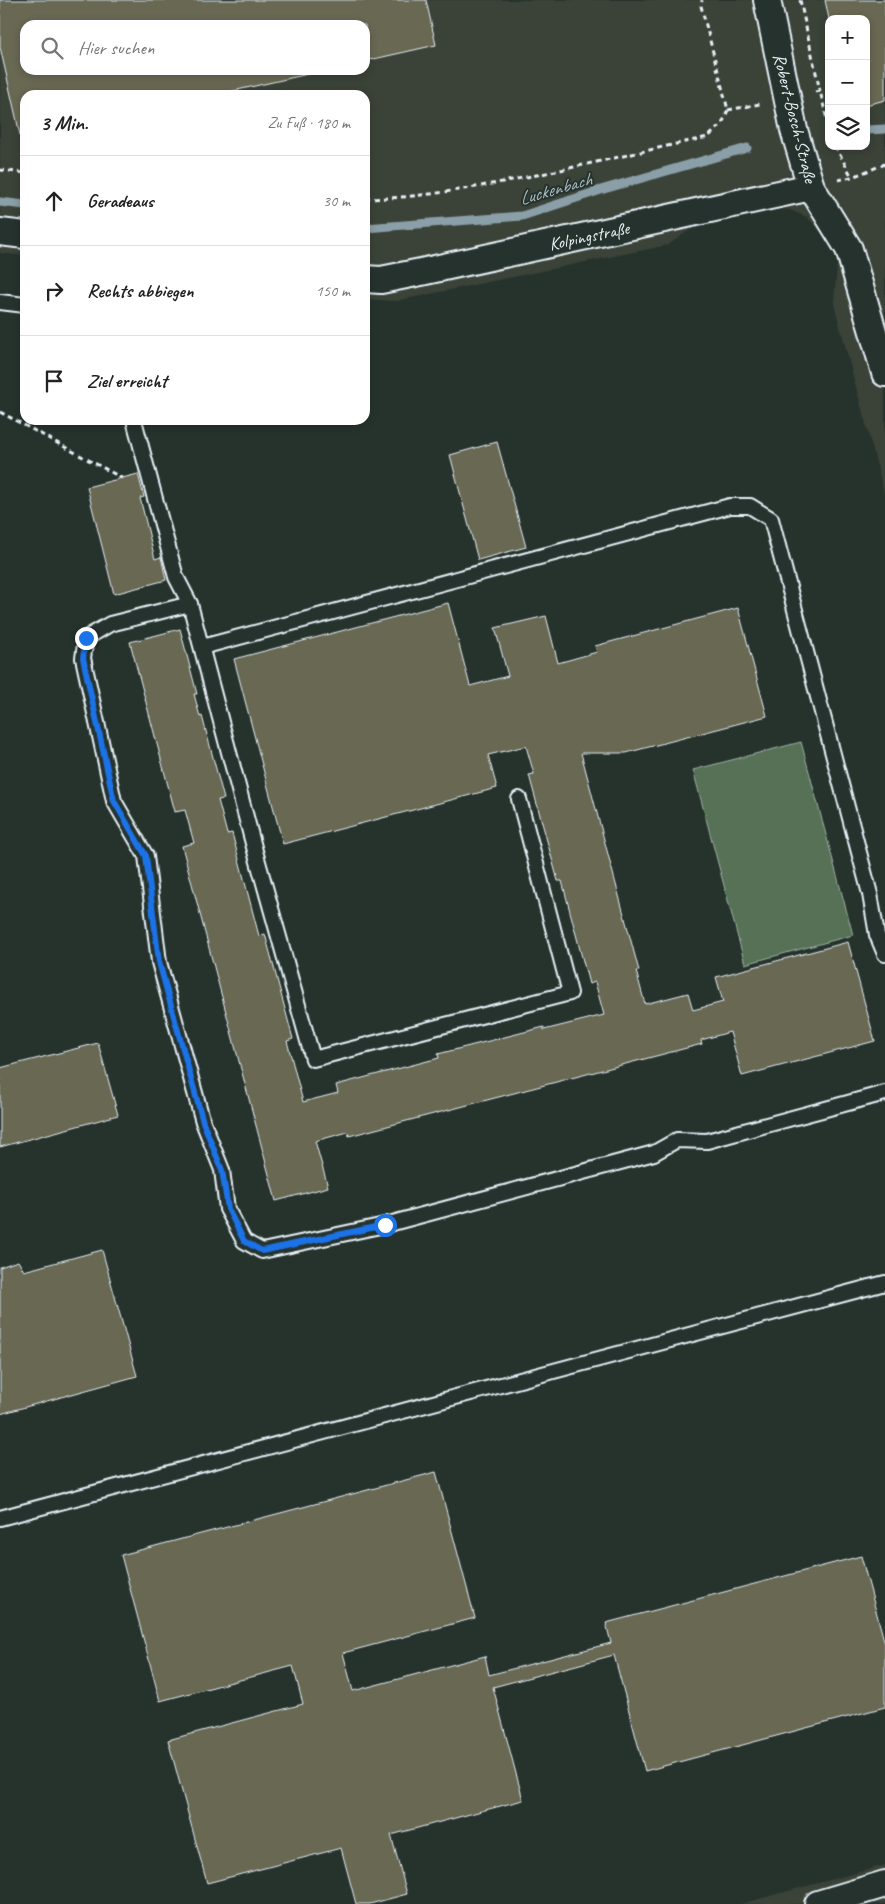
<!DOCTYPE html>
<html lang="de">
<head>
<meta charset="utf-8">
<style>
	body { margin:0; font-family:Caveat,sans-serif; background:#f2f2f2; color:#222 }
	.controls { position:absolute; right:15px; top:15px; display:grid; overflow:hidden; border-radius:10px; box-shadow:0 2px 8px #0003 }
	.controls button { width:45px; height:45px; display:grid; place-items:center; padding:0; border:0; border-bottom:1px solid #e0e0e0; background:#fff; color:#222; font:25px sans-serif }
	.stop { position:absolute; width:15px; height:15px; margin:-11px; border:4px solid #1a73e8; border-radius:50%; background:#fff }
	.stop.end { background:#1a73e8; border-color:#fff; box-shadow:0 1px 5px #0008 }
	.list { margin:0; padding:0; list-style:none }
	h2 { display:flex; justify-content:space-between; align-items:center; height:65px; margin:0; padding:0 20px; font-size:21px }
	h2 small { font-size:16px; font-weight:400; color:#767676 }
	.list li { display:grid; grid-template-columns:32px 1fr auto; gap:15px; align-items:center; box-sizing:border-box; height:90px; padding:0 20px; border-top:1px solid #e0e0e0 }
	.list b { display:block; font-size:19px; white-space:nowrap }
	.list em { font-size:16px; font-style:normal; color:#767676 }
	.icon { flex:none; width:28px; height:28px; fill:none; stroke:currentColor; stroke-width:2; stroke-linecap:round; stroke-linejoin:round }
	.map { position:relative; flex:none; width:885px; height:1904px; overflow:hidden }
	.search { position:absolute; background:#fff; box-shadow:0 2px 8px #0003; left:20px; top:20px; width:350px; height:55px; display:flex; align-items:center; gap:12px; box-sizing:border-box; padding:0 18px; border-radius:15px; color:#767676; font-size:19px }
	.panel { position:absolute; background:#fff; box-shadow:0 2px 8px #0003; left:20px; top:90px; width:350px; height:335px; border-radius:15px }
	.map>svg:first-child { display:block }
</style>
</head>
<body>
<div class="map">
<svg width="885" height="1904" viewBox="0 0 885 1904">
	<rect width="100%" height="100%" fill="#26332d"/>
	<filter id="ink" filterUnits="userSpaceOnUse"><feTurbulence type="fractalNoise" baseFrequency=".02" numOctaves="2"/><feDisplacementMap in="SourceGraphic" scale="10" xChannelSelector="R" yChannelSelector="G"/><feConvolveMatrix kernelMatrix="1 2 1 2 8 2 1 2 1" color-interpolation-filters="sRGB"/></filter>
	<g filter="url(#ink)">
		<g fill="#3a4338" fill-rule="evenodd">
			<path d="M0,0H885V496L834,304L838,250L807,217L790,210L763,207L701,222L668,245L396,301L365,299V95H25V256L0,253ZM829,19H866V146H829ZM25,25H365V70H25Z"/>
			<path d="M885,1865V1904H740Z"/>
		</g>
		<path fill="#577157" stroke="#a0b1a8" d="M801,742L853,935L745,964L693,770Z"/>
		<g fill="none" stroke-linecap="round" stroke-linejoin="round">
			<g stroke="#8a9fa8" stroke-width="9">
				<path d="M867,130L885,129"/>
				<path d="M0,202L25,205"/>
				<path d="M365,228L522,216L604,189L747,148"/>
			</g>
		</g>
		<g fill="#686853" stroke="#e8f1f8">
			<path d="M0,0H426L436,45L365,61V25H25V70H326L215,95H25V138L21,139L0,47Z"/>
			<path d="M825,0H885V100L866,105V19H829Z"/>
			<path d="M497,442L526,547L478,560L450,455Z"/>
			<path d="M138,474L144,497L140,498L155,559L161,557L166,580L114,594L87,487Z"/>
			<path d="M448,603L470,686L508,676L495,628L546,616L558,663L597,652L595,646L738,608L767,716L626,753H581L639,971H636L645,1004L688,993L693,1010L723,1002L716,977L848,942L875,1041L742,1076L730,1032L701,1040L702,1044L349,1136L348,1132L315,1141L328,1187L276,1201L182,846L194,843L185,810L175,812L130,642L180,629L197,694H194L200,717L202,716L224,799L218,800L227,834L232,833L259,936L265,934L293,1039L287,1041L303,1102L338,1093L336,1085L439,1058L438,1054L544,1027V1030L604,1015L595,982L589,984L562,881H558L529,775L534,774L526,746L488,755L497,788L283,844L234,659Z"/>
			<path d="M98,1043L118,1115L0,1147V1068Z"/>
			<path d="M102,1250L137,1376L0,1414V1267L18,1261L24,1271Z"/>
			<path d="M436,1472L475,1618L343,1653L353,1691L485,1656L489,1675L611,1643L606,1623L861,1556L885,1644V1707L645,1771L614,1655L493,1687L523,1800L391,1835L407,1894L370,1904H356L341,1848L207,1883L168,1740L303,1704L293,1666L160,1701L121,1555Z"/>
		</g>
		<g fill="none" stroke-linecap="round" stroke-linejoin="round">
			<g stroke="#e8f1f8" stroke-width="18">
				<g id="service">
					<path d="M0,302L25,305"/>
					<path d="M134,420L176,577L190,604L255,851L313,1059L570,993L519,799"/>
					<path d="M190,604L110,624L86,638L83,658L114,801L146,856L159,962L203,1122L222,1170L227,1209L244,1241L262,1251L385,1225L654,1153L677,1140L707,1141L885,1093"/>
					<path d="M202,647L730,506H750L771,519L870,894L877,935L885,954"/>
					<path d="M0,1518L885,1283"/>
				</g>
			</g>
			<g stroke="#e8f1f8" stroke-width="30">
				<g id="minor">
					<path d="M767,0L794,130L811,187L849,249L885,373"/>
					<path d="M0,232L25,235"/>
					<path d="M365,279L381,280L421,272L811,187"/>
					<path d="M818,1904L885,1884"/>
				</g>
			</g>
			<g stroke="#e8f1f8" stroke-width="3" stroke-dasharray="5 4" stroke-linecap="butt">
				<path d="M800,0L820,91"/>
				<path d="M815,92L820,91L829,127"/>
				<path d="M728,110L760,104"/>
				<path d="M835,146L852,177"/>
				<path d="M0,170L25,173"/>
				<path d="M838,180L852,177L885,164"/>
				<path d="M365,199C414,198 463,190 512,180C578,167 643,151 708,137L722,124L728,110L701,6L702,0"/>
				<path d="M0,412L122,478"/>
			</g>
			<use href="#service" stroke="#26332d" stroke-width="14"/>
			<use href="#minor" stroke="#26332d" stroke-width="26"/>
		</g>
	</g>
	<g fill="none" stroke-linecap="round" stroke-linejoin="round" filter="url(#ink)">
		<path stroke="#1a73e8" stroke-width="6" d="M86,638L83,658L114,801L146,856L159,962L203,1122L222,1170L228,1209L244,1241L262,1251L385,1225"/>
	</g>
	<g text-anchor="middle" stroke-width="4" stroke-linejoin="round" paint-order="stroke">
		<g font-size="18" fill="#e8f1f8" stroke="#26332d">
			<text transform="translate(795 118) rotate(76)" y="6">Robert-Bosch-Straße</text>
			<text transform="translate(589 236) rotate(-12)" y="6">Kolpingstraße</text>
		</g>
		<g font-size="19" font-style="italic" fill="#a9bbc2" stroke="#26332d">
			<text transform="translate(555 188) rotate(-16)" y="7">Luckenbach</text>
		</g>
	</g>
</svg>
<div class="controls">
<button>+</button>
<button>−</button>
<button><svg class="icon" aria-label="layers" viewBox="0 0 24 24"><path d="M12 4l9 5-9 5-9-5zM3 14l9 5 9-5"/></svg></button>
</div>
<div class="stop" style="left:385px;top:1225px"></div>
<div class="stop end" style="left:86px;top:638px"></div>
<div class="search"><svg class="icon" aria-label="search" viewBox="0 0 24 24"><circle cx="10" cy="10" r="6"/><path d="M15 15l6 6"/></svg>Hier suchen</div>
<section class="panel">
<h2>3 Min.<small>Zu Fuß · 180 m</small></h2>
<ul class="list">
<li><svg class="icon" aria-label="ahead" viewBox="0 0 24 24"><path d="M12 20V5M6 11l6-6 6 6"/></svg><div><b>Geradeaus</b></div><em>30 m</em></li>
<li><svg class="icon" aria-label="right" viewBox="0 0 24 24"><path d="M7 20v-9h11M14 6l5 5-5 5"/></svg><div><b>Rechts abbiegen</b></div><em>150 m</em></li>
<li><svg class="icon" aria-label="arrive" viewBox="0 0 24 24"><path d="M6 21V4h12l-3 4 3 4H6"/></svg><div><b>Ziel erreicht</b></div></li>
</ul>
</section>
</div>
</body>
</html>
